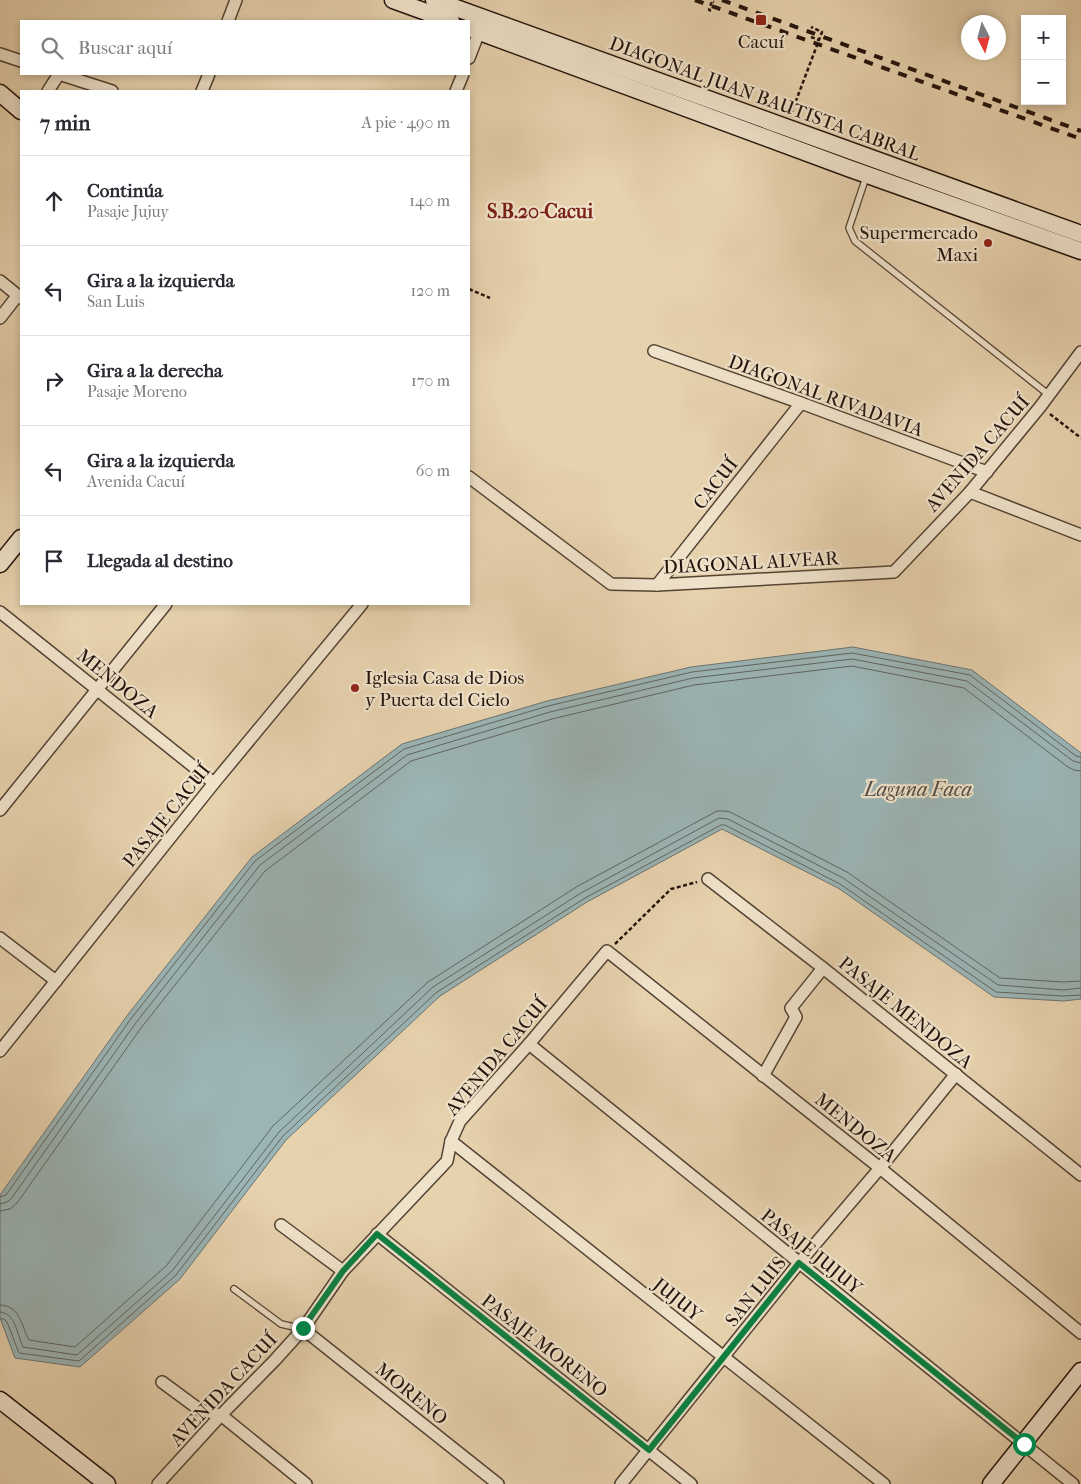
<!DOCTYPE html>
<html lang="es">
<head>
<meta charset="utf-8">
<style>
	body { margin:0; font-family:"IM FELL French Canon",serif; background:#f7f7f7; color:#2b2b33 }
	.controls { position:absolute; right:15px; top:15px; display:grid; overflow:hidden; border-radius:0px; box-shadow:0 2px 8px #0003 }
	.controls button { width:45px; height:45px; display:grid; place-items:center; padding:0; border:0; border-bottom:1px solid #e1e1e2; background:#fff; color:#2b2b33; font:25px sans-serif }
	.compass { position:absolute; left:961px; top:15px; width:45px; height:45px; border-radius:50%; background:#fff; box-shadow:0 2px 8px #0003; rotate:174deg }
	.stop { position:absolute; width:15px; height:15px; margin:-11px; border:4px solid #0b8043; border-radius:50%; background:#fff }
	.stop.end { background:#0b8043; border-color:#fff; box-shadow:0 1px 5px #0008 }
	.list { margin:0; padding:0; list-style:none }
	h2 { display:flex; justify-content:space-between; align-items:center; height:65px; margin:0; padding:0 20px; font-size:21px }
	h2 small { font-size:16px; font-weight:400; color:#7c7c81 }
	.list li { display:grid; grid-template-columns:32px 1fr auto; gap:15px; align-items:center; box-sizing:border-box; height:90px; padding:0 20px; border-top:1px solid #e1e1e2 }
	.list b { display:block; font-size:19px; white-space:nowrap }
	.list p { margin:0; font-size:16px; white-space:nowrap; color:#7c7c81 }
	.list em { font-size:16px; font-style:normal; color:#7c7c81 }
	.icon { flex:none; width:28px; height:28px; fill:none; stroke:currentColor; stroke-width:2; stroke-linecap:round; stroke-linejoin:round }
	.map { position:relative; flex:none; width:1081px; height:1484px; overflow:hidden }
	.search { position:absolute; background:#fff; box-shadow:0 2px 8px #0003; left:20px; top:20px; width:450px; height:55px; display:flex; align-items:center; gap:12px; box-sizing:border-box; padding:0 18px; border-radius:0px; color:#7c7c81; font-size:19px }
	.panel { position:absolute; background:#fff; box-shadow:0 2px 8px #0003; left:20px; top:90px; width:450px; height:515px; border-radius:0px }
	.map>svg:first-child { display:block }
</style>
</head>
<body>
<div class="map">
<svg width="1081" height="1484" viewBox="0 0 1081 1484">
	<rect width="100%" height="100%" fill="#e7d2ae"/>
	<filter id="stains"><feTurbulence type="fractalNoise" baseFrequency=".004" numOctaves="4"/><feColorMatrix values="0 0 0 0 .2 0 0 0 0 .09 0 0 0 0 .02 0 0 0 .5 -.17"/></filter>
	<radialGradient id="worn" r=".72"><stop offset=".6" stop-color="#630" stop-opacity="0"/><stop offset="1" stop-color="#630" stop-opacity=".3"/></radialGradient>
	<path fill="#9bb5b6" stroke="#6b7472" d="M853,647L972,670L1081,753V999L1064,1001L994,997L838,888L722,829L587,902L440,996L286,1140L180,1279L80,1367L15,1358L0,1318V1195L126,1017L252,857L402,744L547,701L691,667Z"/>
	<g fill="none" stroke-linecap="round" stroke-linejoin="round">
		<g stroke="#5f6461" stroke-width="1">
			<path d="M0,1197L6,1195L130,1020L255,861L404,749L548,706L692,672L852,653L970,675L1076,756L1081,757"/>
			<path d="M0,1204L7,1202L11,1199L135,1024L260,865L407,755L550,712L693,678L852,659L967,681L1073,761L1081,763"/>
			<path d="M0,1211L10,1209L17,1203L141,1028L265,871L411,761L552,719L694,685L852,666L964,688L1068,767L1074,770L1081,771"/>
			<path d="M0,1305C21,1306 21,1326 29,1340L75,1347L166,1266L273,1126L428,982L578,886L717,811H725L730,812L847,872L1000,978L1063,982L1081,981"/>
			<path d="M0,1312C16,1313 17,1335 23,1347L77,1355L172,1271L279,1132L433,987L581,893L719,818L728,819L843,878L998,985L1063,990L1081,988"/>
			<path d="M0,1319H4L7,1322L19,1353L79,1361L176,1275L283,1136L437,992L585,898L721,825H725L840,884L996,992L1063,996L1081,995"/>
		</g>
		<g stroke="#544334" stroke-width="8">
			<g id="lane">
				<path d="M866,177L849,228L855,241L1049,395"/>
				<path d="M234,1289L281,1324L303,1329"/>
			</g>
		</g>
		<g stroke="#544334" stroke-width="14">
			<g id="street">
				<path d="M228,21L236,0"/>
				<path d="M0,54L21,61"/>
				<path d="M469,58L481,27"/>
				<path d="M59,74L112,91"/>
				<path d="M48,91L59,74"/>
				<path d="M202,91L209,74"/>
				<path d="M456,91L463,74"/>
				<path d="M0,281L21,298"/>
				<path d="M0,318L18,295"/>
				<path d="M654,351L801,403L987,472"/>
				<path d="M469,477L611,584L657,585L894,572L970,492L1040,407L1081,352"/>
				<path d="M970,492L1081,535"/>
				<path d="M657,585L801,403"/>
				<path d="M0,612L214,783"/>
				<path d="M0,810L166,604"/>
				<path d="M708,879L823,968L1081,1175"/>
				<path d="M0,938L56,981"/>
				<path d="M529,1044L1073,1484"/>
				<path d="M0,1051L214,783L362,604"/>
				<path d="M763,1076L796,1017L791,1008L823,968"/>
				<path d="M451,1141L884,1484"/>
				<path d="M281,1225L343,1271"/>
				<path d="M377,1234L691,1484"/>
				<path d="M303,1329L498,1484"/>
				<path d="M162,1382L200,1410L221,1415L306,1484"/>
				<path d="M158,1484L221,1415L275,1360L303,1329L343,1271L447,1161L451,1141L460,1121L529,1044L607,951L880,1168L1081,1333"/>
				<path d="M621,1484L799,1263L880,1168L956,1074"/>
			</g>
		</g>
		<g stroke="#23130c" stroke-width="19">
			<g id="secondary">
				<path d="M393,0L451,21"/>
				<path d="M434,0L1081,234"/>
				<path d="M469,28L848,168L1081,251"/>
				<path d="M0,93L21,111"/>
				<path d="M0,564L21,538"/>
				<path d="M0,1400L107,1484"/>
				<path d="M991,1484L1081,1371"/>
			</g>
		</g>
		<g stroke="#23130c" stroke-width="2.5" stroke-dasharray="4 2.5" stroke-linecap="butt">
			<path d="M711,11L709,10L712,1L714,2"/>
			<path d="M811,37L819,40"/>
			<path d="M791,114L822,32L811,27"/>
			<path d="M469,289L490,298"/>
			<path d="M1050,414L1081,438"/>
			<path d="M615,944L671,889L697,882"/>
		</g>
		<use href="#lane" stroke="#efe2ca" stroke-width="5.5"/>
		<use href="#street" stroke="#efe2ca" stroke-width="11"/>
		<use href="#secondary" stroke="#efe2ca" stroke-width="16"/>
		<g stroke="#23130c" stroke-width="4" stroke-dasharray="9 9" stroke-linecap="butt">
			<path d="M695,0L1081,139"/>
			<path d="M722,0L1081,131"/>
		</g>
	</g>
	<g fill="none" stroke-linecap="round" stroke-linejoin="round">
		<path stroke="#0b8043" stroke-width="6" d="M303,1328L343,1271L377,1234L649,1450L799,1263L1024,1444"/>
	</g>
	<g fill="#8f2418" stroke="#efe2ca" stroke-width="2">
		<rect x="755" y="14" width="12" height="12" rx="2.5"/>
		<circle cx="988" cy="243" r="5"/>
		<circle cx="355" cy="688" r="5"/>
	</g>
	<g text-anchor="middle" stroke-width="4.5" stroke-linejoin="round" paint-order="stroke">
		<g font-size="19" fill="#23130c" stroke="#efe2ca">
			<text x="761" y="48">Cacuí</text>
			<text x="978" y="239" text-anchor="end">Supermercado<tspan x="978" dy="22">Maxi</tspan></text>
			<text x="365" y="684" text-anchor="start">Iglesia Casa de Dios<tspan x="365" dy="22">y Puerta del Cielo</tspan></text>
		</g>
		<g font-size="19" fill="#23130c" stroke="#efe2ca">
			<text transform="translate(765 98) rotate(20)" y="7">DIAGONAL JUAN BAUTISTA CABRAL</text>
			<text transform="translate(826 395) rotate(20)" y="7">DIAGONAL RIVADAVIA</text>
			<text transform="translate(977 453) rotate(-49)" y="7">AVENIDA CACUÍ</text>
			<text transform="translate(715 483) rotate(-52)" y="7">CACUÍ</text>
			<text transform="translate(751 562) rotate(-3)" y="7">DIAGONAL ALVEAR</text>
			<text transform="translate(118 683) rotate(39)" y="7">MENDOZA</text>
			<text transform="translate(166 815) rotate(-51)" y="7">PASAJE CACUÍ</text>
			<text transform="translate(906 1012) rotate(39)" y="7">PASAJE MENDOZA</text>
			<text transform="translate(496 1056) rotate(-50)" y="7">AVENIDA CACUÍ</text>
			<text transform="translate(856 1127) rotate(39)" y="7">MENDOZA</text>
			<text transform="translate(812 1251) rotate(39)" y="7">PASAJE JUJUY</text>
			<text transform="translate(755 1291) rotate(-51)" y="7">SAN LUIS</text>
			<text transform="translate(678 1299) rotate(39)" y="7">JUJUY</text>
			<text transform="translate(545 1345) rotate(38)" y="7">PASAJE MORENO</text>
			<text transform="translate(223 1389) rotate(-47)" y="7">AVENIDA CACUÍ</text>
			<text transform="translate(412 1393) rotate(39)" y="7">MORENO</text>
		</g>
		<g font-size="20" font-weight="bold" fill="#7a1f14" stroke="#efe2ca">
			<text x="540" y="218">S.B.20-Cacui</text>
		</g>
		<g font-size="20" font-style="italic" fill="#4d4c48" stroke="#efe2ca">
			<text x="918" y="796">Laguna Faca</text>
		</g>
	</g>
	<rect width="100%" height="100%" filter="url(#stains)"/>
	<rect width="100%" height="100%" fill="url(#worn)"/>
</svg>
<div class="controls">
<button>+</button>
<button>−</button>
</div>
<svg class="compass" viewBox="-18 -18 36 36"><path d="M0-13l5 13h-10z" fill="#e53935"/><path d="M0 13l5-13h-10z" fill="#7c7c81"/></svg>
<div class="stop" style="left:1024px;top:1444px"></div>
<div class="stop end" style="left:303px;top:1328px"></div>
<div class="search"><svg class="icon" aria-label="search" viewBox="0 0 24 24"><circle cx="10" cy="10" r="6"/><path d="M15 15l6 6"/></svg>Buscar aquí</div>
<section class="panel">
<h2>7 min<small>A pie · 490 m</small></h2>
<ul class="list">
<li><svg class="icon" aria-label="ahead" viewBox="0 0 24 24"><path d="M12 20V5M6 11l6-6 6 6"/></svg><div><b>Continúa</b><p>Pasaje Jujuy</p></div><em>140 m</em></li>
<li><svg class="icon" aria-label="left" viewBox="0 0 24 24"><path d="M17 20v-9H6M10 6l-5 5 5 5"/></svg><div><b>Gira a la izquierda</b><p>San Luis</p></div><em>120 m</em></li>
<li><svg class="icon" aria-label="right" viewBox="0 0 24 24"><path d="M7 20v-9h11M14 6l5 5-5 5"/></svg><div><b>Gira a la derecha</b><p>Pasaje Moreno</p></div><em>170 m</em></li>
<li><svg class="icon" aria-label="left" viewBox="0 0 24 24"><path d="M17 20v-9H6M10 6l-5 5 5 5"/></svg><div><b>Gira a la izquierda</b><p>Avenida Cacuí</p></div><em>60 m</em></li>
<li><svg class="icon" aria-label="arrive" viewBox="0 0 24 24"><path d="M6 21V4h12l-3 4 3 4H6"/></svg><div><b>Llegada al destino</b></div></li>
</ul>
</section>
</div>
</body>
</html>
